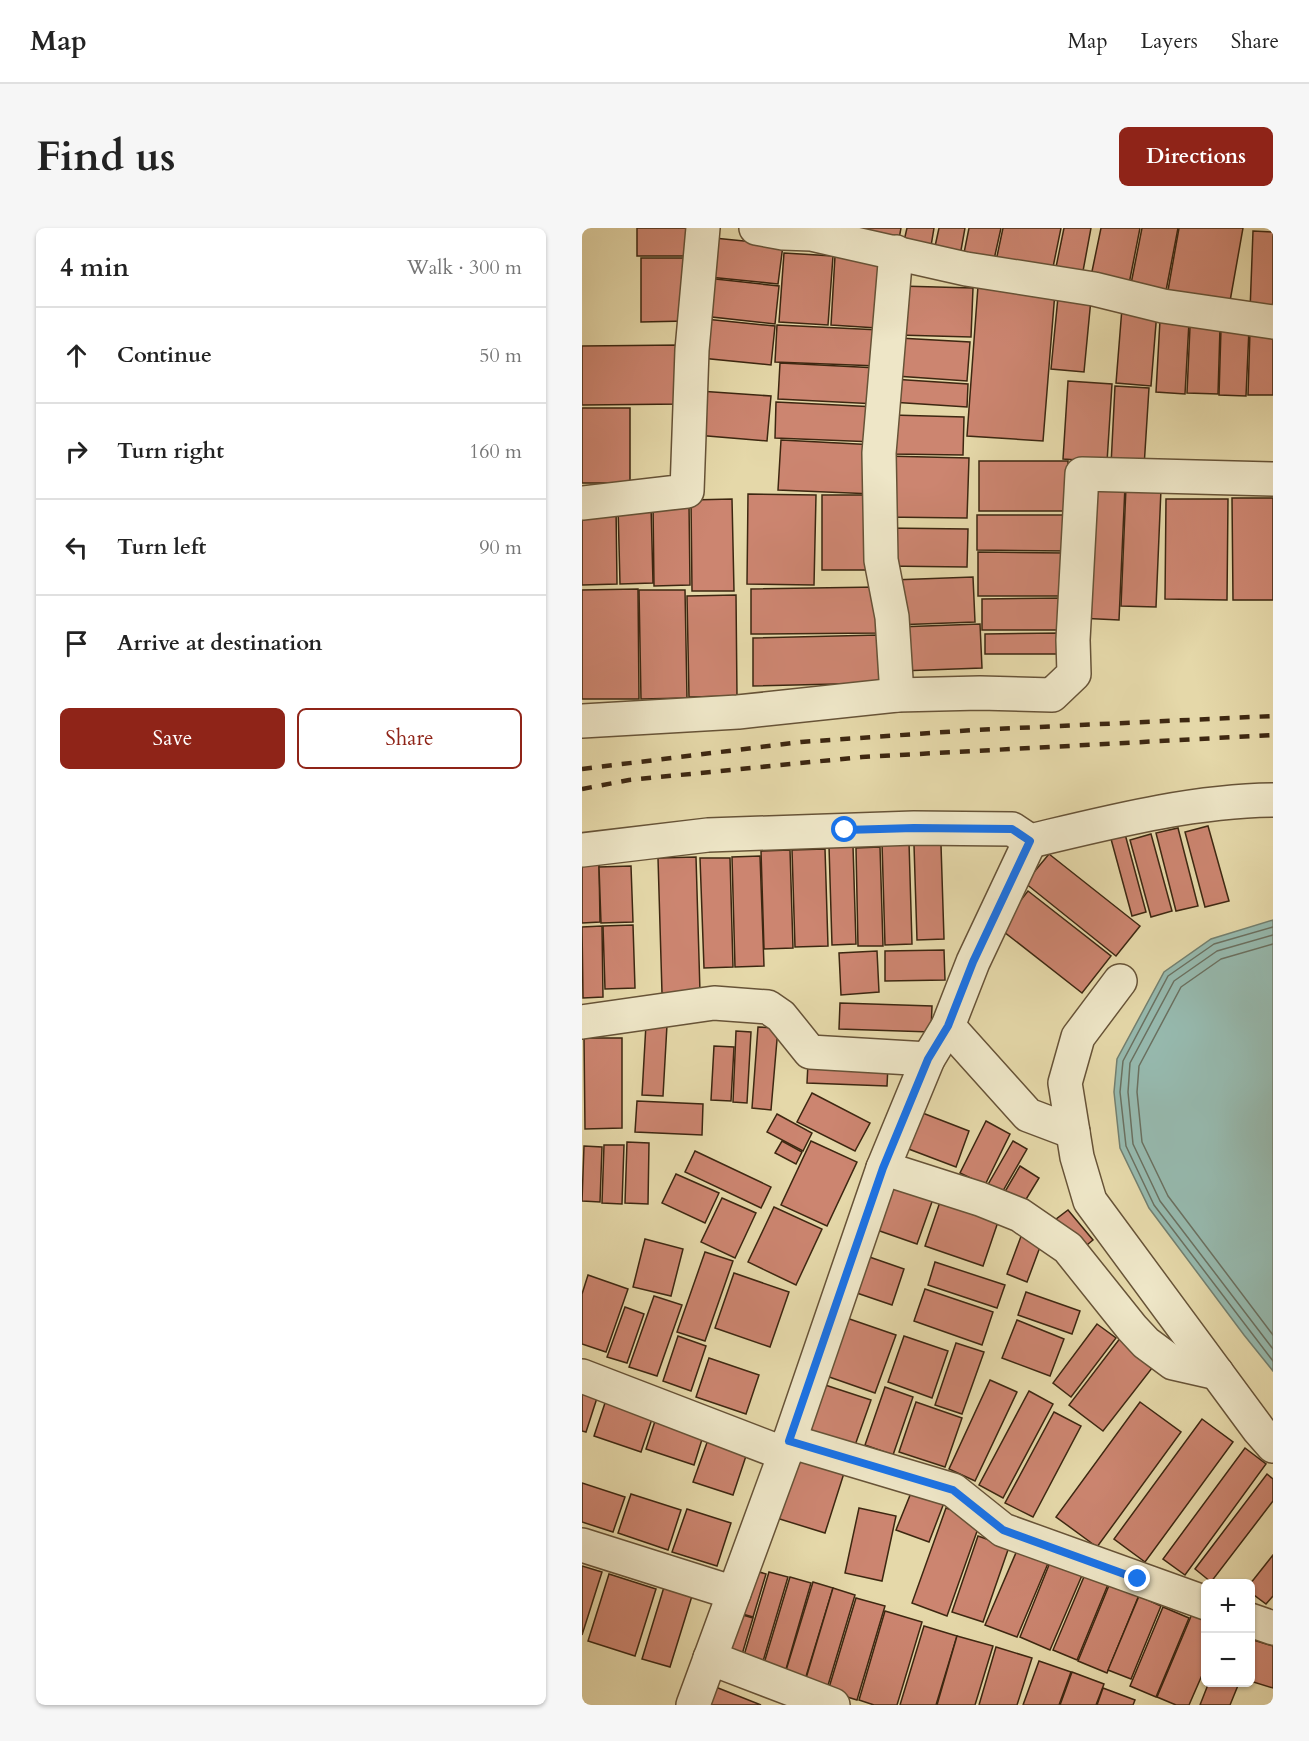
<!DOCTYPE html>
<html lang="en">
<head>
<meta charset="utf-8">
<style>
	body { margin:0; font-family:Cardo,serif; background:#f6f6f6; color:#222 }
	.controls { position:absolute; right:18px; bottom:18px; display:grid; overflow:hidden; border-radius:9px; box-shadow:0 2px 4px #0004 }
	.controls button { width:54px; height:54px; display:grid; place-items:center; padding:0; border:0; border-bottom:2px solid #e0e0e0; background:#fff; color:#222; font:30px sans-serif }
	.stop { position:absolute; width:18px; height:18px; margin:-14px; border:4px solid #1a73e8; border-radius:50%; background:#fff }
	.stop.end { background:#1a73e8; border-color:#fff; box-shadow:0 2px 6px #0008 }
	.list { margin:0; padding:0; list-style:none }
	h2 { display:flex; justify-content:space-between; align-items:center; height:78px; margin:0; padding:0 24px; font-size:26px }
	h2 small { font-size:20px; font-weight:400; color:#767676 }
	.list li { display:grid; grid-template-columns:39px 1fr auto; gap:18px; align-items:center; box-sizing:border-box; height:96px; padding:0 24px; border-top:2px solid #e0e0e0 }
	.list b { display:block; font-size:22px; white-space:nowrap }
	.list em { font-size:20px; font-style:normal; color:#767676 }
	.actions { display:flex; gap:12px; padding:18px 24px }
	.actions a { flex:1; padding:14px 0; border:2px solid #8f2418; border-radius:9px; text-align:center; font-size:21px; color:#8f2418 }
	.actions .main { background:#8f2418; color:#fff }
	.icon { flex:none; width:33px; height:33px; fill:none; stroke:currentColor; stroke-width:2; stroke-linecap:round; stroke-linejoin:round }
	.map { position:relative; flex:none; width:691px; height:1477px; overflow:hidden; border-radius:9px }
	header { display:flex; align-items:center; gap:36px; box-sizing:border-box; height:84px; padding:0 30px; background:#fff; border-bottom:2px solid #e0e0e0 }
	header strong { font-size:28px }
	nav { display:flex; gap:33px; margin-inline-start:auto; font-size:21px }
	.intro { display:flex; align-items:center; justify-content:space-between; box-sizing:border-box; height:144px; padding:0 36px }
	h1 { margin:0; font-size:42px }
	.button { padding:15px 27px; border-radius:9px; background:#8f2418; color:#fff; font-size:21px; font-weight:700 }
	main { display:flex; gap:36px; padding:0 36px }
	aside { flex:1; background:#fff; border-radius:9px; box-shadow:0 2px 4px #0004 }
	.map>svg:first-child { display:block }
</style>
</head>
<body>
<header>
<strong>Map</strong>
<nav><a>Map</a><a>Layers</a><a>Share</a></nav>
</header>
<div class="intro"><h1>Find us</h1><a class="button">Directions</a></div>
<main>
<aside>
<h2>4 min<small>Walk · 300 m</small></h2>
<ul class="list">
<li><svg class="icon" aria-label="ahead" viewBox="0 0 24 24"><path d="M12 20V5M6 11l6-6 6 6"/></svg><div><b>Continue</b></div><em>50 m</em></li>
<li><svg class="icon" aria-label="right" viewBox="0 0 24 24"><path d="M7 20v-9h11M14 6l5 5-5 5"/></svg><div><b>Turn right</b></div><em>160 m</em></li>
<li><svg class="icon" aria-label="left" viewBox="0 0 24 24"><path d="M17 20v-9H6M10 6l-5 5 5 5"/></svg><div><b>Turn left</b></div><em>90 m</em></li>
<li><svg class="icon" aria-label="arrive" viewBox="0 0 24 24"><path d="M6 21V4h12l-3 4 3 4H6"/></svg><div><b>Arrive at destination</b></div></li>
</ul>
<div class="actions"><a class="main">Save</a><a>Share</a></div>
</aside>
<div class="map">
<svg width="691" height="1477" viewBox="0 0 691 1477">
	<rect width="100%" height="100%" fill="#e5d8a9"/>
	<filter id="stains"><feTurbulence type="fractalNoise" baseFrequency=".00333" numOctaves="4"/><feColorMatrix values="0 0 0 0 .2 0 0 0 0 .09 0 0 0 0 .02 0 0 0 .5 -.17"/></filter>
	<radialGradient id="worn" r=".72"><stop offset=".6" stop-color="#630" stop-opacity="0"/><stop offset="1" stop-color="#630" stop-opacity=".3"/></radialGradient>
	<path fill="#96b9ae" stroke="#727f6f" stroke-width="1.5" d="M691,692V1143L662,1107L567,980L538,920L532,864L535,831L582,744L629,711Z"/>
	<g fill="none" stroke-linecap="round" stroke-linejoin="round">
		<g stroke="#6a7060" stroke-width="1.5">
			<path d="M691,699L632,716L586,748L541,833L538,864L544,918L572,977L691,1133"/>
			<path d="M691,707L635,723L592,753L548,835L546,864L551,916L578,973L691,1121"/>
			<path d="M691,716L639,731L599,759L557,838L555,864L560,914L586,968L691,1107"/>
		</g>
	</g>
	<g fill="#cc8570" stroke="#3d2711" stroke-width="1.5">
		<rect x="55" y="0" width="53" height="28"/>
		<path d="M282,0H319L317,11L282,6Z"/>
		<path d="M325,0H352L349,18L322,13Z"/>
		<path d="M357,0H383L378,28L352,23Z"/>
		<path d="M387,0H419L411,36L381,30Z"/>
		<path d="M421,0H479L470,44L414,33Z"/>
		<path d="M482,0H509L499,54L472,49Z"/>
		<path d="M519,0H558L546,61L508,53Z"/>
		<path d="M560,0H596L583,68L548,61Z"/>
		<path d="M597,0H661L647,79L585,68Z"/>
		<path d="M671,3L691,4V84L668,83Z"/>
		<path d="M132,10L201,17L196,56L127,49Z"/>
		<path d="M202,25L251,28L246,97L197,94Z"/>
		<path d="M253,28L300,31L295,100L249,97Z"/>
		<path d="M59,30H105V93L59,94Z"/>
		<path d="M124,50L197,58L193,96L121,88Z"/>
		<path d="M318,58L391,60L389,109L316,107Z"/>
		<path d="M396,58L473,64L461,213L385,208Z"/>
		<path d="M476,69L509,71L502,144L469,141Z"/>
		<path d="M540,80L575,83L569,158L534,155Z"/>
		<path d="M123,91L193,98L189,137L119,130Z"/>
		<path d="M578,92L607,94L603,166L574,164Z"/>
		<path d="M195,97L298,102L296,138L193,134Z"/>
		<path d="M608,99L638,100L636,166L605,165Z"/>
		<path d="M639,101H667L664,168L637,167Z"/>
		<path d="M668,103L691,104V167H666Z"/>
		<path d="M317,110L388,114L385,153L314,148Z"/>
		<path d="M100,117L101,176L0,177V118Z"/>
		<path d="M198,135L296,140L295,176L196,171Z"/>
		<path d="M310,151L386,156L385,179L309,174Z"/>
		<path d="M486,153L530,156L525,234L481,231Z"/>
		<path d="M533,158L567,160L562,239L529,237Z"/>
		<path d="M117,163L189,168L185,213L114,207Z"/>
		<path d="M194,174L295,179L293,214L193,210Z"/>
		<rect x="0" y="180" width="48" height="75"/>
		<path d="M310,187L382,189L381,227L309,226Z"/>
		<path d="M199,212L294,217L292,266L196,262Z"/>
		<path d="M302,228L387,230L385,290L300,289Z"/>
		<path d="M397,233H486L485,283H397Z"/>
		<path d="M502,256L543,258L537,392L496,390Z"/>
		<path d="M544,259L579,261L574,379L539,378Z"/>
		<path d="M166,266L234,267L232,357L165,356Z"/>
		<rect x="240" y="267" width="51" height="75"/>
		<path d="M650,270H691V372H651Z"/>
		<path d="M150,271L152,363H110L109,272Z"/>
		<path d="M584,271H646L645,372L583,371Z"/>
		<path d="M107,276L108,357L72,358L71,277Z"/>
		<path d="M69,277L71,355L38,356L36,278Z"/>
		<path d="M34,278L35,356L0,357V279Z"/>
		<path d="M395,287H487V323L395,322Z"/>
		<path d="M302,300L386,301L385,339L302,338Z"/>
		<path d="M396,324L483,325V368H396Z"/>
		<path d="M391,349L393,394L312,397L310,352Z"/>
		<path d="M296,359L297,405L169,406V361Z"/>
		<path d="M56,361L57,471H0V362Z"/>
		<path d="M57,362H103L105,470L59,471Z"/>
		<path d="M154,367L155,468L107,469L105,368Z"/>
		<path d="M482,370V402H400V371Z"/>
		<path d="M398,396L400,440L318,443L316,399Z"/>
		<path d="M480,405V426H403V406Z"/>
		<path d="M297,407L298,455L171,458V410Z"/>
		<path d="M626,598L647,673L623,679L603,604Z"/>
		<path d="M596,600L616,678L594,683L574,605Z"/>
		<path d="M543,606L564,684L550,688L529,611Z"/>
		<path d="M569,606L590,683L569,689L548,612Z"/>
		<path d="M327,614L330,716L303,717L300,615Z"/>
		<path d="M332,617H359L362,711L335,712Z"/>
		<path d="M247,618H271L274,716L250,717Z"/>
		<path d="M298,619L301,718H276L274,620Z"/>
		<path d="M243,621L246,718L213,719L210,622Z"/>
		<path d="M208,622L211,720L182,721L179,623Z"/>
		<path d="M467,626L558,698L534,728L443,655Z"/>
		<path d="M178,628L182,738L153,739L150,629Z"/>
		<path d="M114,629L118,764L80,765L76,630Z"/>
		<path d="M118,630H148L151,739L122,740Z"/>
		<path d="M0,635H17L18,694L0,695Z"/>
		<path d="M49,638L51,694L19,695L17,639Z"/>
		<path d="M446,663L529,728L500,765L417,700Z"/>
		<path d="M51,697L53,760L23,761L21,698Z"/>
		<path d="M20,698L21,769L1,770L0,699Z"/>
		<path d="M362,722L363,752L303,753V723Z"/>
		<path d="M295,723L297,764L259,767L257,725Z"/>
		<path d="M258,775L350,778L349,804L257,801Z"/>
		<path d="M64,796L85,797L81,868L60,867Z"/>
		<path d="M176,799L196,800L189,882L170,880Z"/>
		<path d="M154,803L169,804L165,875L151,874Z"/>
		<path d="M2,810H40V900L3,901Z"/>
		<path d="M132,818L152,819L149,873L129,872Z"/>
		<path d="M226,835L306,837L305,858L225,855Z"/>
		<path d="M230,865L288,895L273,923L215,894Z"/>
		<path d="M55,873L121,876L120,907L53,904Z"/>
		<path d="M338,884L387,903L374,939L324,920Z"/>
		<path d="M195,886L230,905L221,923L185,904Z"/>
		<path d="M404,893L428,906L403,957L378,945Z"/>
		<path d="M200,913L220,924L214,936L193,925Z"/>
		<path d="M229,913L275,934L245,998L199,977Z"/>
		<path d="M431,913L445,921L418,968L404,960Z"/>
		<path d="M45,914L67,915L66,976L43,975Z"/>
		<path d="M22,917H42L40,976L20,975Z"/>
		<path d="M2,918L20,919L18,974L0,973Z"/>
		<path d="M113,923L189,959L179,980L103,944Z"/>
		<path d="M438,938L457,950L440,978L421,967Z"/>
		<path d="M94,946L137,965L123,995L80,975Z"/>
		<path d="M307,956L351,971L335,1016L292,1001Z"/>
		<path d="M360,968L418,988L401,1038L343,1018Z"/>
		<path d="M140,970L174,985L153,1030L119,1014Z"/>
		<path d="M192,979L240,1001L214,1057L166,1034Z"/>
		<path d="M486,982L511,1012L494,1026L469,995Z"/>
		<path d="M441,1003L461,1011L445,1054L425,1046Z"/>
		<path d="M63,1011L101,1021L89,1068L51,1059Z"/>
		<path d="M123,1024L151,1033L123,1113L95,1104Z"/>
		<path d="M276,1025L322,1041L310,1077L263,1061Z"/>
		<path d="M353,1034L423,1057L415,1080L346,1057Z"/>
		<path d="M152,1045L207,1064L188,1119L133,1100Z"/>
		<path d="M6,1047L46,1061L24,1124L0,1116V1066Z"/>
		<path d="M343,1061L411,1084L400,1117L332,1093Z"/>
		<path d="M444,1064L498,1083L490,1106L436,1087Z"/>
		<path d="M72,1068L100,1077L75,1148L47,1139Z"/>
		<path d="M43,1079L62,1086L45,1135L25,1129Z"/>
		<path d="M253,1086L314,1107L293,1165L233,1144Z"/>
		<path d="M435,1092L482,1111L468,1148L420,1130Z"/>
		<path d="M515,1096L534,1110L489,1169L471,1155Z"/>
		<path d="M96,1108L124,1118L109,1163L81,1153Z"/>
		<path d="M322,1108L366,1123L350,1170L306,1154Z"/>
		<path d="M539,1109L574,1135L521,1203L487,1177Z"/>
		<path d="M374,1115L402,1124L380,1186L353,1177Z"/>
		<path d="M127,1130L177,1147L164,1186L114,1169Z"/>
		<path d="M408,1152L435,1164L393,1253L367,1241Z"/>
		<path d="M231,1153L289,1172L271,1223L213,1203Z"/>
		<path d="M303,1159L331,1169L311,1227L283,1217Z"/>
		<path d="M447,1163L471,1176L421,1270L397,1257Z"/>
		<path d="M0,1165L15,1170L4,1204L0,1203Z"/>
		<path d="M24,1172L71,1188L59,1224L12,1208Z"/>
		<path d="M334,1174L380,1190L363,1239L317,1224Z"/>
		<path d="M558,1174L599,1204L515,1319L474,1289Z"/>
		<path d="M472,1184L499,1198L451,1289L423,1275Z"/>
		<path d="M74,1190L122,1205L112,1237L64,1221Z"/>
		<path d="M620,1191L651,1214L563,1334L532,1311Z"/>
		<path d="M127,1209L166,1222L151,1267L111,1254Z"/>
		<path d="M663,1220L684,1236L603,1347L581,1331Z"/>
		<path d="M208,1225L263,1242L243,1305L188,1288Z"/>
		<path d="M685,1246L691,1251V1273L629,1354L613,1341Z"/>
		<path d="M0,1255L43,1269L31,1304L0,1294Z"/>
		<path d="M333,1255L365,1267L347,1314L314,1302Z"/>
		<path d="M49,1266L99,1282L86,1322L36,1305Z"/>
		<path d="M277,1280L314,1288L300,1353L263,1345Z"/>
		<path d="M364,1280L399,1292L365,1388L330,1375Z"/>
		<path d="M105,1281L149,1295L135,1338L90,1324Z"/>
		<path d="M396,1308L427,1319L401,1394L370,1384Z"/>
		<path d="M436,1320L467,1333L435,1409L403,1397Z"/>
		<path d="M691,1327V1368L684,1376L668,1364V1356Z"/>
		<path d="M469,1332L501,1345L468,1422L438,1409Z"/>
		<path d="M0,1338L20,1344L0,1407Z"/>
		<path d="M164,1340L184,1346L171,1389L150,1383Z"/>
		<path d="M187,1344L206,1349L179,1440L160,1434Z"/>
		<path d="M504,1344L527,1354L495,1432L471,1422Z"/>
		<path d="M27,1346L74,1361L53,1428L6,1413Z"/>
		<path d="M208,1349L229,1355L202,1448L180,1442Z"/>
		<path d="M231,1354L251,1360L222,1455L202,1449Z"/>
		<path d="M528,1355L557,1367L525,1445L496,1433Z"/>
		<path d="M82,1359L110,1368L88,1439L60,1431Z"/>
		<path d="M251,1360L273,1367L244,1464L222,1457Z"/>
		<path d="M557,1368L579,1378L549,1451L526,1442Z"/>
		<path d="M274,1370L303,1378L275,1472L246,1463Z"/>
		<path d="M581,1379L607,1390L574,1469L548,1458Z"/>
		<path d="M147,1383L171,1390L158,1433L135,1426Z"/>
		<path d="M303,1383L340,1394L315,1477H292L277,1472Z"/>
		<path d="M610,1386L624,1392V1438L607,1477H594L575,1469Z"/>
		<path d="M342,1398L375,1408L354,1477H318Z"/>
		<path d="M375,1408L411,1418L393,1477H355Z"/>
		<path d="M668,1411L691,1418V1460L668,1453Z"/>
		<path d="M414,1419L450,1430L435,1477H397Z"/>
		<path d="M457,1433L489,1444L477,1477H441Z"/>
		<path d="M490,1444L522,1456L514,1477H478Z"/>
		<path d="M627,1454L657,1455L648,1477H618Z"/>
		<path d="M126,1456L179,1477H118Z"/>
		<path d="M521,1460L553,1472L551,1477H515Z"/>
	</g>
	<g fill="none" stroke-linecap="round" stroke-linejoin="round">
		<g stroke="#675337" stroke-width="36">
			<g id="minor">
				<path d="M174,0L201,5L229,6L384,41L512,61L581,78L691,94"/>
				<path d="M314,24L297,225L299,332L310,389L315,467"/>
				<path d="M0,275L105,263L110,122L121,0"/>
				<path d="M0,493L156,484L315,467L398,465L470,467L492,446L491,412L500,246L691,251"/>
				<path d="M0,622L126,607L332,600L430,601L448,613C528,594 609,573 691,572"/>
				<path d="M538,753L496,809L483,855L495,929L508,973L677,1202L691,1218"/>
				<path d="M0,794L132,775L186,779L199,788L228,824L346,831"/>
				<path d="M366,798L446,887L491,904"/>
				<path d="M301,940L398,971L438,987L486,1020L550,1100L564,1115L591,1135L635,1145"/>
				<path d="M0,1148L203,1226"/>
				<path d="M207,1213L371,1262L421,1302L624,1375"/>
				<path d="M0,1317L152,1365"/>
				<path d="M668,1392L691,1400"/>
				<path d="M128,1430L251,1477"/>
				<path d="M111,1477L203,1226L301,940L346,831L366,798L391,734L448,613"/>
			</g>
		</g>
		<use href="#minor" stroke="#eee6c7" stroke-width="33"/>
		<g stroke="#3d2711" stroke-width="4.5" stroke-dasharray="10 10" stroke-linecap="butt">
			<path d="M0,541L219,514L392,502L691,488"/>
			<path d="M0,561L47,552L280,529L691,507"/>
		</g>
	</g>
	<g fill="none" stroke-linecap="round" stroke-linejoin="round">
		<path stroke="#1a73e8" stroke-width="8" d="M263,602L332,600L430,601L448,613L391,734L366,798L346,831L301,940L207,1213L371,1262L421,1302L556,1351"/>
	</g>
	<rect width="100%" height="100%" filter="url(#stains)"/>
	<rect width="100%" height="100%" fill="url(#worn)"/>
</svg>
<div class="controls">
<button>+</button>
<button>−</button>
</div>
<div class="stop" style="left:263px;top:602px"></div>
<div class="stop end" style="left:556px;top:1351px"></div>
</div>
</main>
</body>
</html>
